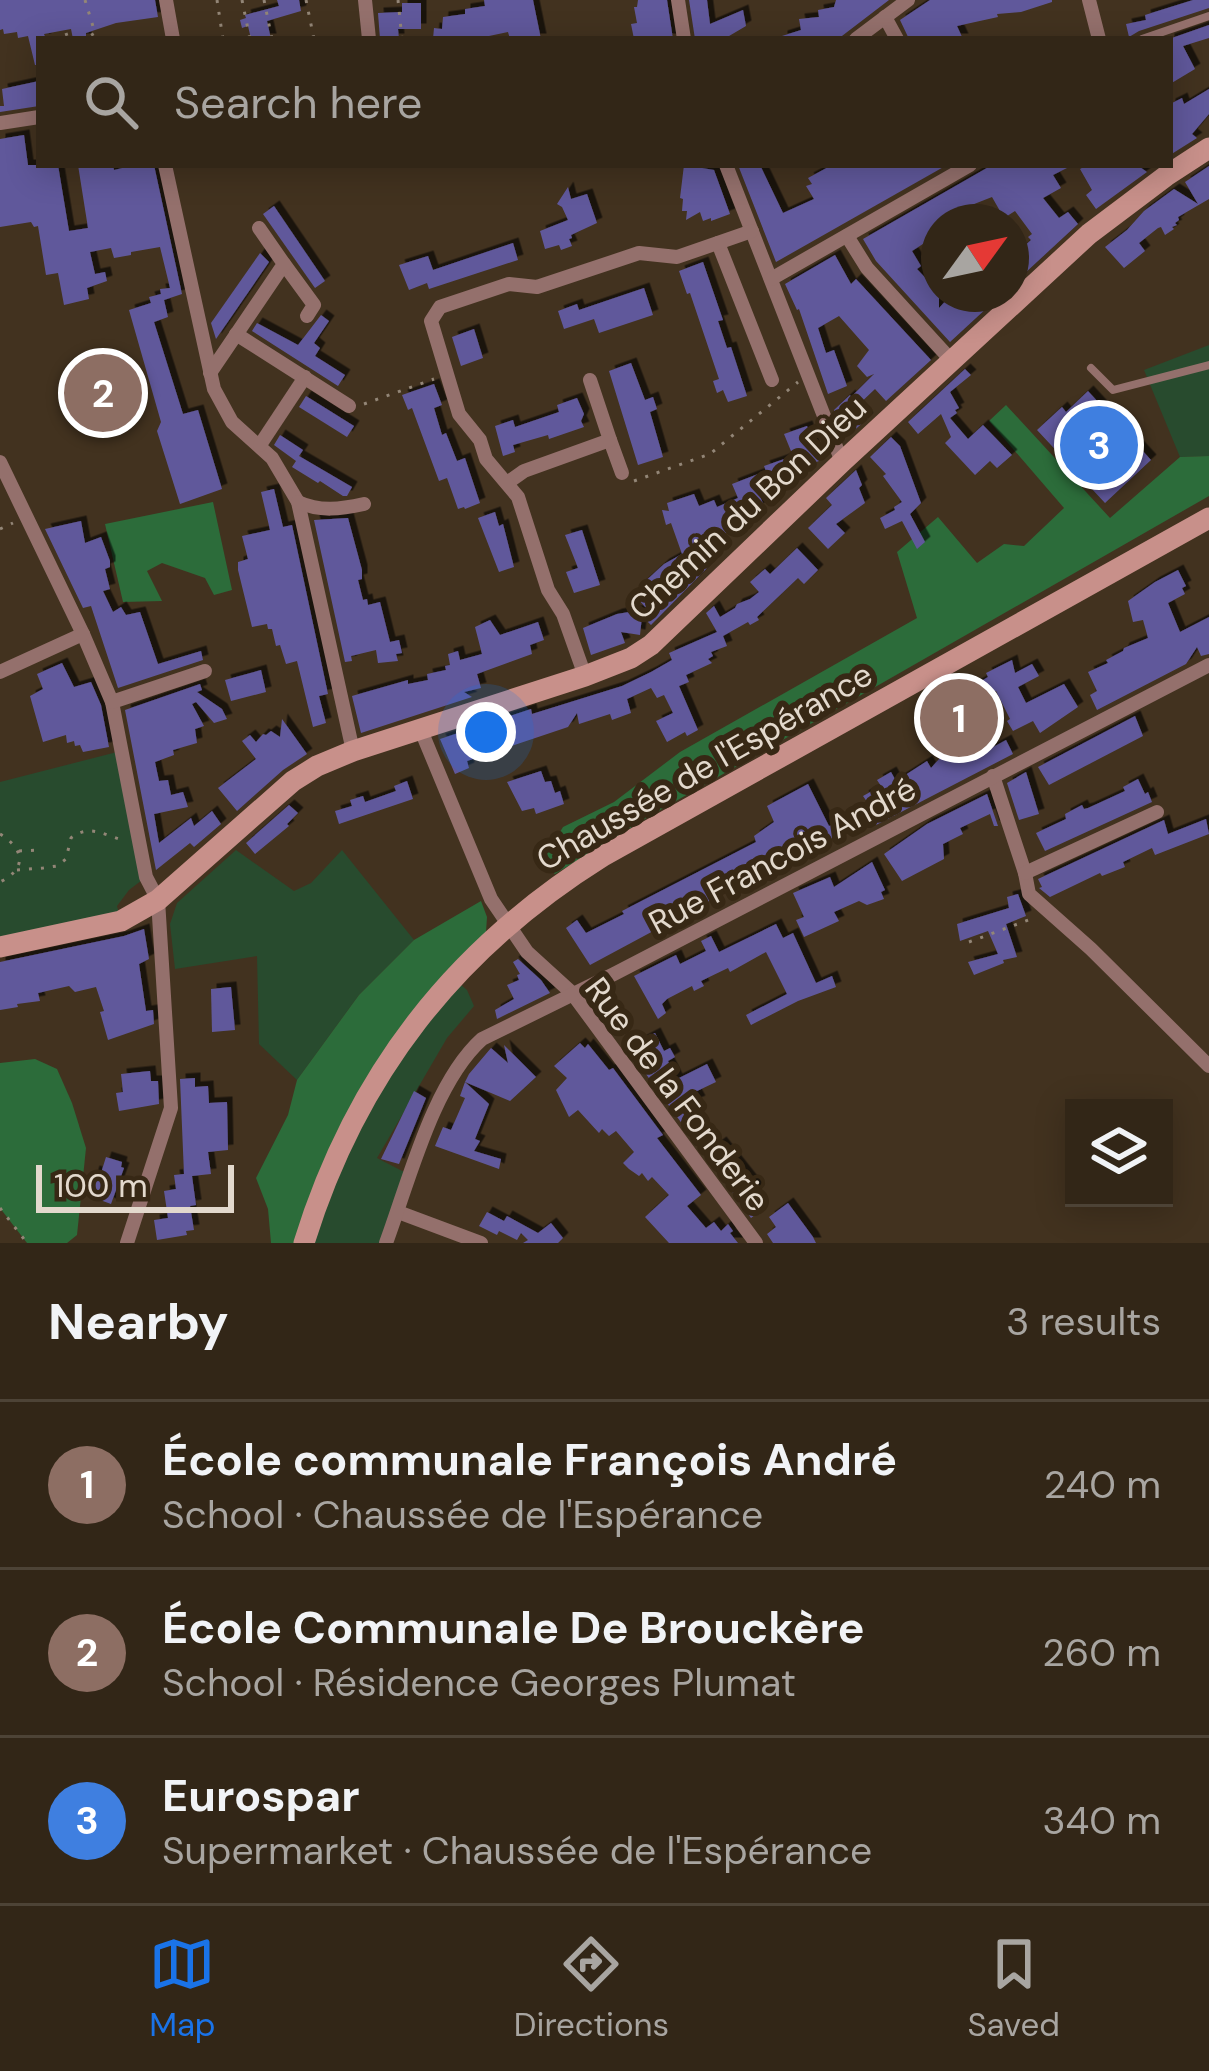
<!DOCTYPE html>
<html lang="en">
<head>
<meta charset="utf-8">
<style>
	body { margin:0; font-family:"DM Sans",sans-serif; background:#3a2e20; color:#f1f3f6 }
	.controls { position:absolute; right:36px; bottom:36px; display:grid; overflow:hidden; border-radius:0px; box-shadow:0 6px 30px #0003 }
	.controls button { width:108px; height:108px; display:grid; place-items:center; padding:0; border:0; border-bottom:3px solid #4d4336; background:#322617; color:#f1f3f6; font:60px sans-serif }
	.compass { position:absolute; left:921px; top:204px; width:108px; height:108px; border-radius:50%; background:#322617; box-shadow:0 6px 30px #0003; rotate:57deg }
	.scale { position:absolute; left:36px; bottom:30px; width:198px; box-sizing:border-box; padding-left:12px; border:6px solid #e3d9cd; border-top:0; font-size:33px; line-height:42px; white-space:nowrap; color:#e3d9cd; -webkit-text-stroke:9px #372815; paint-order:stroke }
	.you { position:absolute; left:486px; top:732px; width:42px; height:42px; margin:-30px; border:9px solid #fff; border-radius:50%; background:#1a73e8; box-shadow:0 0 0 18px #1a73e833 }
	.badge { display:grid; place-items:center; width:78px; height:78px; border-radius:50%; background:#1a73e8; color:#fff; font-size:39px; font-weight:700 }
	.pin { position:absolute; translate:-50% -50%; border:6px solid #fff; box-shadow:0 3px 12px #0006 }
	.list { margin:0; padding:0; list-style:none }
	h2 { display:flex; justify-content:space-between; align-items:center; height:156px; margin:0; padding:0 48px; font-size:51px }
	h2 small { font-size:39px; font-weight:400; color:#a8a5a1 }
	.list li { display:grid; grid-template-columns:78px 1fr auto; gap:36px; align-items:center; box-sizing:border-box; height:168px; padding:0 48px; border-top:3px solid #4d4336 }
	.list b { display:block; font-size:45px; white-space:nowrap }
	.list p { margin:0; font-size:39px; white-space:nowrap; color:#a8a5a1 }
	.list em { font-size:39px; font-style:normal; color:#a8a5a1 }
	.icon { flex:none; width:66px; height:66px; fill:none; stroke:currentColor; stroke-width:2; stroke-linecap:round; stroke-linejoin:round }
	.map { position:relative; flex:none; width:1209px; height:1243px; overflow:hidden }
	.search { position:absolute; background:#322617; box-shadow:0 6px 30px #0003; left:36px; right:36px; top:36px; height:132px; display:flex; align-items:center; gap:30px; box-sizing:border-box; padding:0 42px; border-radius:0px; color:#a8a5a1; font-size:45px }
	.sheet { height:660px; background:#322617 }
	nav { display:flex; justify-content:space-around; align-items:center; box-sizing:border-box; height:168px; border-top:3px solid #4d4336; background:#322617; font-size:33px; color:#a8a5a1 }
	nav a { display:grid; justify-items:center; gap:6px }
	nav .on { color:#1a73e8 }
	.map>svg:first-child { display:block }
</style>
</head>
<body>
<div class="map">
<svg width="1209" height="1243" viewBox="0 0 1209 1243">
	<defs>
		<filter id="shadow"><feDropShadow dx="5.5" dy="-5.5" stdDeviation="0" flood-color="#0009"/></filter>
	</defs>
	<rect width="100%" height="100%" fill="#42321f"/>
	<g fill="#284b2e">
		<path d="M1209,345V456L1180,457L1144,370Z"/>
		<path d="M121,751L146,877L129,890L117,906L121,921L0,947V782Z"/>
		<path d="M236,850L294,891L311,883L342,850L414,940L359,995L297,1080L259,1044L257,956L175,969L170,924L177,903Z"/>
		<path d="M454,979L467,990L474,1006L447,1038L377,1158L410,1175L386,1243H304L351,1125Z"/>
	</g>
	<g fill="#2c6c3a">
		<path d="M1006,405L1110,518L1180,457L1209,456V496L648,817L555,874L541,863L563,827L614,802L680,752L917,618L897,552L938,517L977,563L1004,544L1024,546L1064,508L989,421Z"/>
		<path d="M213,502L232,590L214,595L205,578L162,563L147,571L162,601L123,602L105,524Z"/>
		<path d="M481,901L487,917L485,947L406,1034L304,1243H271L268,1209L256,1178L288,1115L297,1080L359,995L414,940Z"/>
		<path d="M35,1059L57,1069L72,1103L86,1148L77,1235L67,1243H27L0,1208V1063Z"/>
	</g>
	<g fill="#61599b" filter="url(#shadow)">
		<path d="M0,0H155L158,17L116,23L86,33V39H73L71,29L44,34L46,39H39V65H35L28,36L18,38L17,32L4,34L3,29L0,30Z"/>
		<path d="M277,0H299L301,11L267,21L271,39H251L248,26L242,28L240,20L246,18L245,15L279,6Z"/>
		<path d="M484,0H533L541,39H510L508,32L489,36V39H433L434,28L442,29L443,17L465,14V9L485,6Z"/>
		<path d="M638,0H667L673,39H634L631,24L637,23L634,7H637Z"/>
		<path d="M689,0H707L710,24L743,10L746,26L724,39H695Z"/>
		<path d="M836,0H889L838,39H782V36L801,30L799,19L819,17L818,10L834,7Z"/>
		<path d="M930,0H1052V2L1021,12L997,14L998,17L957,26L963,39H909L900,20Z"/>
		<path d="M1193,0H1209V8L1139,31L1129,37L1126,24L1146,20L1145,15Z"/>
		<path d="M402,3H421V29H398L399,39H380L378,13L402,12Z"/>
		<path d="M1209,25V38L1183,46L1195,69L1170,84L1169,39Z"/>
		<path d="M39,81V106L0,112V106H4L2,89Z"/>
		<path d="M1209,89V114L1192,134L1197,138L1170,155V104L1182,98L1184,104Z"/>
		<path d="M24,135L28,165H58L69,231L88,228L78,165H113L114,170L135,165H154L182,294L164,300L168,317L154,322L183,414L198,410L222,489L180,504L157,431L161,422L129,310L151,303L149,297L161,294L160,289L170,288L160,247L131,252V255L114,258L111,248L90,252L95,274L105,272L107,281L87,288L89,299L64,305L58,273L46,275L38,226L34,227L31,222L0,227V139Z"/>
		<path d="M684,165L714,170L730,214L711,221V218L703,221L700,212L686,220L687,211H682L683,199L680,198Z"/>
		<path d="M738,165H760L783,213L814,199L806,186L812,184L808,178L832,165H947L776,262Z"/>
		<path d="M992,165H1073L1053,175L1061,188L1043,198L1059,218L1068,212L1078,224L1011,286V258L1031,240L1028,237L1032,234L1015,211L1004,218L992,197L964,208L970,217L960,222H939V227L934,229L937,235L912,251L921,266L917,269L933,286L939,280V308L952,294H1002L950,342L876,261L863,239Z"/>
		<path d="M1087,165H1137L1147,172L1096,209L1086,195L1092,190L1080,169Z"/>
		<path d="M1209,166V199L1178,217L1179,220L1175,223L1177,225L1172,227L1174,229L1165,235L1161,227L1158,228L1139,243L1145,251L1124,268L1105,247L1127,230L1144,211L1174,189L1198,204L1185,182Z"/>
		<path d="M568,187L571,199L587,194L597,223L571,235L572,238L569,239L572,246L561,250L559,245L545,249L540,231L568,220L562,207L557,204Z"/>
		<path d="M274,206L325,281L315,288L263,214Z"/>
		<path d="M513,243L518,260L429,289L427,283L409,290L399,265L428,256L433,270Z"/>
		<path d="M260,253L269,262L216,339L211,323Z"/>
		<path d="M835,255L851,284L856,279L931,360L886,401L875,389L856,407L868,418L849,435L839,425L834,410L850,395L851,397L874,374L867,377L857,366L869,350L839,316L818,328L826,353L834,350L847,386L828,394L799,309L797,310L785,284Z"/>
		<path d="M703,262L723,320L718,321L727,348L731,347L747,396L728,402L723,390L717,393L713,381L719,379L690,293L687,294L679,271Z"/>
		<path d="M644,288L653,315L599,333L594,319L564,329L558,311L577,304L579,310Z"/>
		<path d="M321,315L329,321L314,343L320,348L315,356L345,375L338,386L252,331L257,323L298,345Z"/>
		<path d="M474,329L483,358L461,366L452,337Z"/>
		<path d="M631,363L645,400L653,397L657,409L650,412L663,457L638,465L609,371Z"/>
		<path d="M965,369L971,375L950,392L959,408L955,410L957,413L950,418L968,439L983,425L1012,455L997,468L990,461L975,475L945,443L951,437L941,414L918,434L908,422Z"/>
		<path d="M434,384L442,405L434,408L442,435L446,433L457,461L465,458L480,503L465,509L464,507L458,509L447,478L439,481L412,408L408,410L402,395Z"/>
		<path d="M1088,391L1151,460L1105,503L1037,430L1062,407L1066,412Z"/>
		<path d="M306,396L354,426L347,437L299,407Z"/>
		<path d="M577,398L584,414L581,421L584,427L549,439L548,435L513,445L515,452L503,456L495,426L513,420L515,427L559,412L557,405Z"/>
		<path d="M807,426L819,461L788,473L792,484L760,496L764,506L733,518L737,529L702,542L710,565L651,625L642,616L640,635L621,632L625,643L591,655L583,628L617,614L647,609L639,600L647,593L640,586L664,564L682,554L671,523L666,525L662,510L669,511L667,503L694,494L699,506L714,500L717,507L738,498L732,484L766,471L764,466L793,456L784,434Z"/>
		<path d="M280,435L303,450L299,456L352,487L347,496H343L320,481L318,483L292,467L296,461L274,445Z"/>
		<path d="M891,437L900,446L921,503L910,514L925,542L917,549L902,521L885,529L880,518L895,510L894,507L902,502L883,476L886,474L870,457Z"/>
		<path d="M856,470L862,485L859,488L865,503L836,524L845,533L828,549L808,528L832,505L826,498Z"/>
		<path d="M274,489L283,527L292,525L328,694L319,696L326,723L313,727L297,661L286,664L280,645L276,646L272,629H268L267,624L252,627L238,570V562L248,559L242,536L270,530L261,492Z"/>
		<path d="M495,512L499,526L503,524L514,567L499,572L478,518Z"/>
		<path d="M348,518L362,570V579L358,580L363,600L367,599L368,605L380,602L390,642L399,640L402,653L396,654L398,661L378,663L376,650L351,656L352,661L345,662L314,520Z"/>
		<path d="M81,521L85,543L101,537L110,561V567L105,569L110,589L103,591L113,612L121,607L126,615L140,612L158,664L201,651L203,660L118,688L91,606L83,608L45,529Z"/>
		<path d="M582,530L600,585L574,593L566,572L578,568L565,535Z"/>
		<path d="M797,548L818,570L804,584L798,578L757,617L759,620L750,625L748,622L723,636L727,646L711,652L713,656L708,659L712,663L686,675L689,682L679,686L698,730L687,736L685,732L667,742L656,721L673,713L664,695L657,698L651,688L627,699L631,713L612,720L610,714L579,724L577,713L568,727L467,761L469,768L455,774L440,739L531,709L532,714L622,686L651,672L672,660L669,653L717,632L706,613L714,606L720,617L735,608L737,604L750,599L759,592L750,582L765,569L770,574Z"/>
		<path d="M1178,570L1186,586L1182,588L1185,594L1168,603L1180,632L1209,617V654L1201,656L1197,647L1186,664L1097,710L1090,695L1097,691L1088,672L1108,663L1106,660L1123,651L1124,648L1148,638L1143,620L1133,622L1128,601L1155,582Z"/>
		<path d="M490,620L500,635L538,622L544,640L530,645L532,654L477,674L481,688L464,692L472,697L361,733L352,696L408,680V684L428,680L427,674L446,670L445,666L450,665L448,654L458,651L460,660L482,654L475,627Z"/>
		<path d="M1012,660L1015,673L1032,664L1039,676L1018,687L1026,703L1064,684L1078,707L1040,733L1033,721L1013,731L1007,721L1010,719L996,691L930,730L917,719L988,677L986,673Z"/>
		<path d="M62,663L74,687L91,682L101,705L109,747L83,752L80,745L75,746L74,741L67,743L66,735L43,742L30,696L43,689L37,674Z"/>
		<path d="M261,670L266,692L231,701L225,680Z"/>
		<path d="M200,684L202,690L197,692L222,709L227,719L214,723L196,702L192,704L204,726L195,729L197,743L173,750L174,755L155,762L159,781L168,780L171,795L183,792L188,807L154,814L159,843L191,818L194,826L212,811L221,824L194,847L190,843L156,870L125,710Z"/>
		<path d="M1135,716L1143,736L1049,785L1038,767Z"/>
		<path d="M282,719L307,754L283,770L237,811L218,788L256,759L242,741L250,735L256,742L263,734L266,735L271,731L280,737Z"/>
		<path d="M956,740L975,757L1006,740L1013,754L876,825L870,814L874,812L863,796L881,786L877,780L891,772L896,781L927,761L931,768Z"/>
		<path d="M541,771L545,782L551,781L555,793L560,791L564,804L536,814L534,808L522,811L507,782Z"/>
		<path d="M1026,772L1039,814L1019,820L1007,783Z"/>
		<path d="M1138,779L1145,794L1148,792L1152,802L1045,851L1036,833L1066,819L1065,814L1082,805L1084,809L1088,808L1125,791L1123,787Z"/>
		<path d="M407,781L413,799L339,824L335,811L352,806L350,800L363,796L365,802L396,791L394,786Z"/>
		<path d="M808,784L829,826L835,824L840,834L793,859L789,867L782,864L767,870L590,965L566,928L577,920L586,933L624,914L622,911L756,842L754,836L774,822L767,806Z"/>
		<path d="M987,794L998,826H994L990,814L960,828L963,834L943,844L944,859L902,881L884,854L927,824Z"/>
		<path d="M289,805L298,813L287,824L289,826L255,854L246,843Z"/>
		<path d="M1206,819L1209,834L1155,855L1152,848L1123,862L1125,867L1102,876L1100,873L1050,897L1039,888L1042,887L1038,879L1164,820L1168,834Z"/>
		<path d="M872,862L885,890L881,892L884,899L867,905L859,901L834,912L839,921L804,937L796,920L804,917L793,893L830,877L834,887Z"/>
		<path d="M1018,894L1026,916L1006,924L1017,957L1003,960L1004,963L974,975L968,962L998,954L988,931L960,941L957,924L1009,908L1007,897Z"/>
		<path d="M776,924L783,938L793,933L816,983L832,976L836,987L798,1001L751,1025L746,1015L787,994L766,952L730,972L728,968L701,981L704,986L694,991L692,986L667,999L662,1004L666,1013L658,1019L634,976L676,955L680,964L706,951L701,941L711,936L719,952Z"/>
		<path d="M144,929L149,959L139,964L146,1011L153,1010L154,1024L108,1040L100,1012L104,1011L96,987L75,992L69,986L38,993L40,1001L17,1004L18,1007L0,1010V962L124,936Z"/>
		<path d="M518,959L541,980L550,993L497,1019L495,1010L514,999L507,985L519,980L517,975L520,974L513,962Z"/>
		<path d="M231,987L235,1030L212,1032L211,989Z"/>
		<path d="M655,1033L664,1051L670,1048L675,1057L668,1061L677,1079L707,1064L716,1082L695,1092L700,1101L695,1103L699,1116L683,1125L627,1048Z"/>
		<path d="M580,1043L585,1048L588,1044L609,1070L613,1068L663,1135L657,1138L701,1195L687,1206L706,1228L714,1222L721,1231L728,1224L733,1231L730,1233L738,1243H669L645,1217L669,1195L652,1177L648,1181L642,1173L639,1176L629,1169L623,1163L634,1152L616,1131L609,1136L602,1129L599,1133L578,1110L569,1117L556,1090L567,1078L554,1066Z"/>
		<path d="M504,1045L536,1077L510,1101L465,1082L469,1074L491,1048L508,1063Z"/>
		<path d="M150,1071L151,1081H158L159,1104L119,1111L116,1093L123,1092L121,1074Z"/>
		<path d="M195,1078V1087L208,1086L209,1103L227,1102L228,1150L208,1152L211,1174L192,1176L196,1205L190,1206L194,1230L186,1231L187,1235L157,1240L154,1220L168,1218L164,1191L176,1189L174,1175L184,1174L180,1079Z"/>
		<path d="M465,1082L489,1104L475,1139L480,1141L474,1151L501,1159L499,1169L435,1146L443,1127L451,1130L465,1098L460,1096Z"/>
		<path d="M414,1091L426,1098L399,1164L381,1159Z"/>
		<path d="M703,1136L713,1148L721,1142L759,1190L753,1194L758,1200L753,1203L760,1211L751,1218L696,1142Z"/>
		<path d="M106,1157L122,1162L121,1167L124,1168L111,1204L92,1197L95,1184L91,1182L94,1171L101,1173Z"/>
		<path d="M788,1203L813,1237L816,1243H773L767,1234L776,1227L769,1217Z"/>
		<path d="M487,1212L504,1221L507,1216L538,1233L551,1223L563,1238L558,1243H523L528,1240L521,1233L517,1240L499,1231L497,1235L479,1226Z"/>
	</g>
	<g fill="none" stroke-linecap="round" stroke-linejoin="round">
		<g stroke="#938677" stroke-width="3" stroke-dasharray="3 9" stroke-linecap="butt">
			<path d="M85,0L95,33L88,37V39"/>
			<path d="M217,0L223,39"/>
			<path d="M242,0L250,39"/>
			<path d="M264,0L272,39"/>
			<path d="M306,0L314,39"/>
			<path d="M398,0L402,39"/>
			<path d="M66,33L68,39"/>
			<path d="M364,404L434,379"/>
			<path d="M634,481L710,454L798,382"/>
			<path d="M0,529L13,523"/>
			<path d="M0,834C24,849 28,868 0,882"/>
			<path d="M19,851L41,850"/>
			<path d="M17,870L43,868L57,866L66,859L71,838C90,823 105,836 126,841"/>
			<path d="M969,942L1031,919L1030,915"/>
			<path d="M0,1208L27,1243"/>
		</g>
		<g stroke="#94706c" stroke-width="8">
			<path d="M1142,39L1209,16"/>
			<path d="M1091,368L1113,390L1209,365"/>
		</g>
		<g stroke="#94706c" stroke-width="14">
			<path d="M166,0L173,39"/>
			<path d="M365,0L369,39"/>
			<path d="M678,0L684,39"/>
			<path d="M1089,0L1099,39"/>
			<path d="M885,17L897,39"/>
			<path d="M856,39L908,0"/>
			<path d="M0,123L39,117"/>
			<path d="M165,165L214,389L232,422L272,458L298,502L353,751"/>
			<path d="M726,165L842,462"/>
			<path d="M847,236L867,268L951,360"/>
			<path d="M718,243L772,380"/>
			<path d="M284,264L314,305L307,316"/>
			<path d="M771,279L970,165"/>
			<path d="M236,334L349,406"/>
			<path d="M210,373L284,264L259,228"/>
			<path d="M610,440L622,473"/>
			<path d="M260,445L305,377"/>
			<path d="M0,462L83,634L112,702L146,877L158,900L171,1108L127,1243"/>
			<path d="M507,483L524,471L610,440L590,380"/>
			<path d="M298,502C320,512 341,509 364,504"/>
			<path d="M0,672L83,634"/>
			<path d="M585,676L563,614L548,590L518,497L486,459L480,440L459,414L431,321L440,307L509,284L537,287L639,253L677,257L752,231"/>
			<path d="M112,702L205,671"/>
			<path d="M420,728L491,899L527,952L572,993L756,1243"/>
			<path d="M993,776L1025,873L1029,894L1091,949L1209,1066"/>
			<path d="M1025,873L1157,812"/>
			<path d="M398,1212L481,1243"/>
			<path d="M386,1243C409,1181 433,1083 482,1039L614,974L1209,665"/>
		</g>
		<g stroke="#c8908a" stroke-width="21">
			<path d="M0,947L121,921L158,900L293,781L317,766L353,751L585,676L631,658L651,645L842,462L1089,234L1166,176L1209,148"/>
			<path d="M304,1243C356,1075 454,949 603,856L1209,518"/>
		</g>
	</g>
	<g text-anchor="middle" stroke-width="12" stroke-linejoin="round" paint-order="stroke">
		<g font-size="33" fill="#e3d9cd" stroke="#372815">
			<text transform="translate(747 507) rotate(-43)" y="12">Chemin du Bon Dieu</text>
			<text transform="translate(704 766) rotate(-30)" y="12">Chaussée de l'Espérance</text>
			<text transform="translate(782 855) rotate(-28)" y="12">Rue Francois André</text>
			<text transform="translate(678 1094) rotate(53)" y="12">Rue de la Fonderie</text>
		</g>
	</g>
</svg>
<div class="controls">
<button><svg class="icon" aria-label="layers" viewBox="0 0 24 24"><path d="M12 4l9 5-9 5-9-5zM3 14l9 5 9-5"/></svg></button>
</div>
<svg class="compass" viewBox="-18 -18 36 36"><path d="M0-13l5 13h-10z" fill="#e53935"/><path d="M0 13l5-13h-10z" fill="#a8a5a1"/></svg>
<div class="scale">100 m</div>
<div class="you"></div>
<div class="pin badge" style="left:959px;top:718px;background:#8d6e63">1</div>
<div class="pin badge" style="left:103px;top:393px;background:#8d6e63">2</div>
<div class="pin badge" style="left:1099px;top:445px;background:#3f7fe0">3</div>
<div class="search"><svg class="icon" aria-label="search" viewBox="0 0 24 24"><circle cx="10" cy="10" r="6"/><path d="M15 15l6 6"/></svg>Search here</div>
</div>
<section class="sheet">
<h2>Nearby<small>3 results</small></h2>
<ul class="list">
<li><span class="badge" style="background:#8d6e63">1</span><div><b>École communale François André</b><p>School · Chaussée de l'Espérance</p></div><em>240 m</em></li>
<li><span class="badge" style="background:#8d6e63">2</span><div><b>École Communale De Brouckère</b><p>School · Résidence Georges Plumat</p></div><em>260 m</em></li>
<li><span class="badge" style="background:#3f7fe0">3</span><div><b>Eurospar</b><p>Supermarket · Chaussée de l'Espérance</p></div><em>340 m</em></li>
</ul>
</section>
<nav>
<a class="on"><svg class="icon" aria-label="map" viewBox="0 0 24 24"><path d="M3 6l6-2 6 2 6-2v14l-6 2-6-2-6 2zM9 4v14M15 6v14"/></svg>Map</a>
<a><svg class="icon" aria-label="directions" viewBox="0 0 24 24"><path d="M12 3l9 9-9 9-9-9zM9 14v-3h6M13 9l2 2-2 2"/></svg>Directions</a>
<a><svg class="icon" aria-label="saved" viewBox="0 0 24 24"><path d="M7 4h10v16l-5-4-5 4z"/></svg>Saved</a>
</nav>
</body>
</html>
